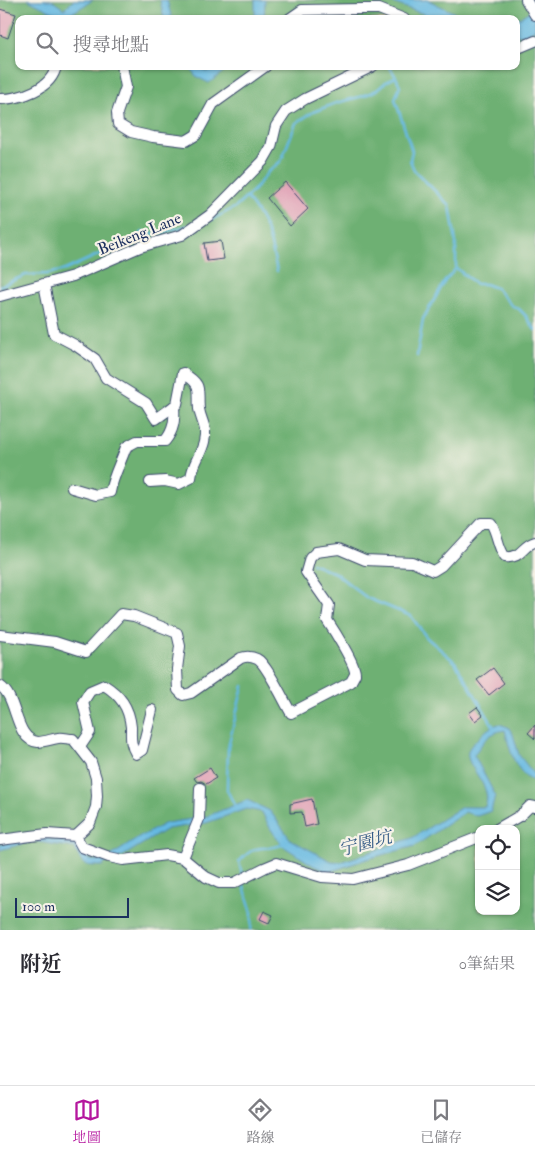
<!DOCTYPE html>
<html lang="zh-TW">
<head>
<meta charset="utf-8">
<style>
	body { margin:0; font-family:"IM FELL Double Pica","Noto Serif TC",serif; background:#f2f2f3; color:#2b2b33 }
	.controls { position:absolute; right:15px; bottom:15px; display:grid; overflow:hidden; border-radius:10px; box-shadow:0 1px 4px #0004 }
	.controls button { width:45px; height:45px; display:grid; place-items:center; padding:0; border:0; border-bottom:1px solid #e1e1e2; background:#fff; color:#2b2b33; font:25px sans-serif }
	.scale { position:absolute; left:15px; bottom:12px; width:114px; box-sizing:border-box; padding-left:5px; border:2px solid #1b2f5e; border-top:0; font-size:14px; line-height:18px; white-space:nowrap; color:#1b2f5e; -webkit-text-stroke:4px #f7f3e8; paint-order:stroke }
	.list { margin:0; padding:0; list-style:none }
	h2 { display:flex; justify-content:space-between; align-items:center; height:65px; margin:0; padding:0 20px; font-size:21px }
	h2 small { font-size:16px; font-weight:400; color:#7c7c81 }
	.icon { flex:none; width:28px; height:28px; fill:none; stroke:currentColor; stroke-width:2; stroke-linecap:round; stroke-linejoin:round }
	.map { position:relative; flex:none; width:535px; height:930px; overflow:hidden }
	.search { position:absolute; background:#fff; box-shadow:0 1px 4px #0004; left:15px; right:15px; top:15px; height:55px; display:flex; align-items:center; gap:12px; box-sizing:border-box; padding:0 18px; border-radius:10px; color:#7c7c81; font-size:19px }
	.sheet { height:155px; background:#fff }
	nav { display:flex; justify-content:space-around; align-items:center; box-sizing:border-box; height:70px; border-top:1px solid #e1e1e2; background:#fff; font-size:14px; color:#7c7c81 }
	nav a { display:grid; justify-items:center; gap:2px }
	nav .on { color:#b5179e }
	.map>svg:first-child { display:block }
</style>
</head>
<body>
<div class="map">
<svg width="535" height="930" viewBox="0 0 535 930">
	<rect width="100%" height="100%" fill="#f7f3e8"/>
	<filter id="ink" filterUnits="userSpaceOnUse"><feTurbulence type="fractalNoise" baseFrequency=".02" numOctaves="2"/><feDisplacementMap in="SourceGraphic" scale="10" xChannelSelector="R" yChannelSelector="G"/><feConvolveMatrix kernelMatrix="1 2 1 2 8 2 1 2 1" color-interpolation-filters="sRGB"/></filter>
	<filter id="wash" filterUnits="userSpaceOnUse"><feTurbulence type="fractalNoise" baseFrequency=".0096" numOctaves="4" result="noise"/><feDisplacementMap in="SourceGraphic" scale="20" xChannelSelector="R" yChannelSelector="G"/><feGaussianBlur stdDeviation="1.12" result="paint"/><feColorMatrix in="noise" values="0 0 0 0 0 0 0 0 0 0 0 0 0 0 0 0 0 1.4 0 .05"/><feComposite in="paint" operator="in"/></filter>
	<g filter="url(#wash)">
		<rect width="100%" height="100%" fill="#f3dbbc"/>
		<path fill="#6eb073" stroke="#447068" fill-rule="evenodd" d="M0,0H535V930H0ZM19,19H516V66H19ZM479,829H516V911H479Z"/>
		<g fill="#64b8e1" stroke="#4074a0">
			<path d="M28,0H51L64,9L74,0H93L66,17L50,11Z"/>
			<path d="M160,0H167L172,19H164Z"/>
			<path d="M255,0H265L264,19H255Z"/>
			<path d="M384,0H428L467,19H438Z"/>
			<path d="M535,7V29L527,34L516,35V19L521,17Z"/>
			<path d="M188,66H198L206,72L217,66H231L209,83L197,77Z"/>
			<path d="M499,724L508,727L513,734L519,755L535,776V782C514,772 510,750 505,730C489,732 483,742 474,755L495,795L491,811L477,816L465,812L415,846L367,859L329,872L314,866L283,846L270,828L262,812L246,809L206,823L167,829L123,856L104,864L103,866C84,866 82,866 75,848L33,841L0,850V845L34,836L77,844L89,860L103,861L140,837L166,823L205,817L247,800L270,811L291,840L331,861L341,862L412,838L462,807H485C495,785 461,765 469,749C471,745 476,740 480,737C485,731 491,726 499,724Z"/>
		</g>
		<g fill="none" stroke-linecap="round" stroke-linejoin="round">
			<g stroke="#64b8e1" stroke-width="2.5">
				<path d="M396,77L400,86L395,99L412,151L410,160L414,170L450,206L456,243V268L476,284H485L496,288L511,305L519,309L526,316L535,330"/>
				<path d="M247,198C268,224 270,239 277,271"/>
				<path d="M211,220L236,207L253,191L268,172L281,161L296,123L313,112L336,103L363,96L377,90L386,82L396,77L389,66"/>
				<path d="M0,286L26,275L47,274L65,270L115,247L132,242L143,232L156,234L187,226"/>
				<path d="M417,356L423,319L445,281L456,268"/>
				<path d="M312,563L335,573L367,598L411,616L427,638L455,662L494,727"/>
				<path d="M235,806L227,790L228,747L243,686"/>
				<path d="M242,875L239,862C258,840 263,853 284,844"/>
				<path d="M243,883L252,913L251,930"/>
			</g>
		</g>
		<g id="blocks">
			<g fill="#e1a4b7">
				<path d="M0,9L16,14L8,38L0,35Z"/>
				<path d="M285,182L308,209L290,226L267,198Z"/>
				<path d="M221,241L224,259L207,261L204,243Z"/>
				<path d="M493,668L504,683L489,695L477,680Z"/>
				<path d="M477,707L483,715L475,721L469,713Z"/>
				<path d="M535,725V739L528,733Z"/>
				<path d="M210,768L216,778L206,784L201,781L197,782L194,778Z"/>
				<path d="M312,799L317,824L305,827L302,812L290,813V804Z"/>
				<path d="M264,911L273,915L269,923L260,919Z"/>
			</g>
		</g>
	</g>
	<g filter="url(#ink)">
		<use href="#blocks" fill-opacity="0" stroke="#3b496c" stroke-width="1"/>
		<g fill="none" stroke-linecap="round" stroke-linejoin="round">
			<g stroke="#3b496c" stroke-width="12">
				<g id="minor">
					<path d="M526,0L535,15"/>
					<path d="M289,19L302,10L363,9H379L404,19"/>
					<path d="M516,49L535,41"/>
					<path d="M122,66L126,87L117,113L118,124L131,132L153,137L186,141L196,135L213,104L266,66"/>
					<path d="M0,99C20,99 52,89 56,66"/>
					<path d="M44,284L54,334L75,345L95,359L106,378L146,403L156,419L177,404L183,373C204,386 197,389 199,409C201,421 208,428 204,442C201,455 192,465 191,478L179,484L165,481L150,482"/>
					<path d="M0,296L73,276L140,247L182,235L210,215L263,161L271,147L276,126L286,111L305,99L373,66"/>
					<path d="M72,488L96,495L110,492C113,476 121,462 126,447L137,441H165C174,430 175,420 174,406"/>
					<path d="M0,635L55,642L86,652L121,614L134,616L177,633L180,646L177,669L178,690L183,695L191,693L241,658C246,656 251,656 257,659C266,663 285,703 291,713L351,682C352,679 354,677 355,674C356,665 333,629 327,620L329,605L306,572L310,558L316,552L339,549L365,560L412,562L433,571L441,566L481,523H491C498,534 497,546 505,557C522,559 522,545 535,542"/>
					<path d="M0,686C18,697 14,740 38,742C44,742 52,739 58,738C63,737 68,739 73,739L91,762L96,778L97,796L96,807L90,823L76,836"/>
					<path d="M80,747L90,732L83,702L90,691L104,685C120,695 129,707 131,727C131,738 130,744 136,754L142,750L152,710"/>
					<path d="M497,829L521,815L530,806L535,807"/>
					<path d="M0,840L47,834L76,836L82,847L109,857L123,860L167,855L183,858L206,877L219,883H234L264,868L276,863L322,877L353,879L408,865L479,837"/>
					<path d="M183,858L199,819L200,788"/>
				</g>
			</g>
			<use href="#minor" stroke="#fff" stroke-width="10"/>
		</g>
	</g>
	<g text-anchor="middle" stroke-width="4.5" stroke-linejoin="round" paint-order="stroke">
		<g font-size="16" fill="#1b2f5e" stroke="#f7f3e8">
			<text transform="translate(139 233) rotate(-22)" y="6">Beikeng Lane</text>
		</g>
		<g font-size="18" font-style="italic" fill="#315885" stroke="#f7f3e8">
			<text transform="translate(365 843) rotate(-15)" y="6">宁園坑</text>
		</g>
	</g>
</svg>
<div class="controls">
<button><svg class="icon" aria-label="locate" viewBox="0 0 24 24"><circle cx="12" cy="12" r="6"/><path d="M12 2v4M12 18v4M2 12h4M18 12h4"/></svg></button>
<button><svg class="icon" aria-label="layers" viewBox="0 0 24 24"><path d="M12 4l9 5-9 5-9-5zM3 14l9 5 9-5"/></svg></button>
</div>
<div class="scale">100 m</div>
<div class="search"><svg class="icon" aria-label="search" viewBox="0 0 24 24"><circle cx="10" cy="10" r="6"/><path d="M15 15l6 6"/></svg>搜尋地點</div>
</div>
<section class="sheet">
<h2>附近<small>0筆結果</small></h2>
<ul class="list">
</ul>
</section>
<nav>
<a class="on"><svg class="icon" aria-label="map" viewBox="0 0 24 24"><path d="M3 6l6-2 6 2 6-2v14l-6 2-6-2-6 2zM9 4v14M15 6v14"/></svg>地圖</a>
<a><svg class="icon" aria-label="directions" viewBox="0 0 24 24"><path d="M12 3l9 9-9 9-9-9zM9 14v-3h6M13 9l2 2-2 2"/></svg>路線</a>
<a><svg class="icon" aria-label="saved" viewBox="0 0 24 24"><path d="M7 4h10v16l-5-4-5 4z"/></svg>已儲存</a>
</nav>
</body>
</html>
